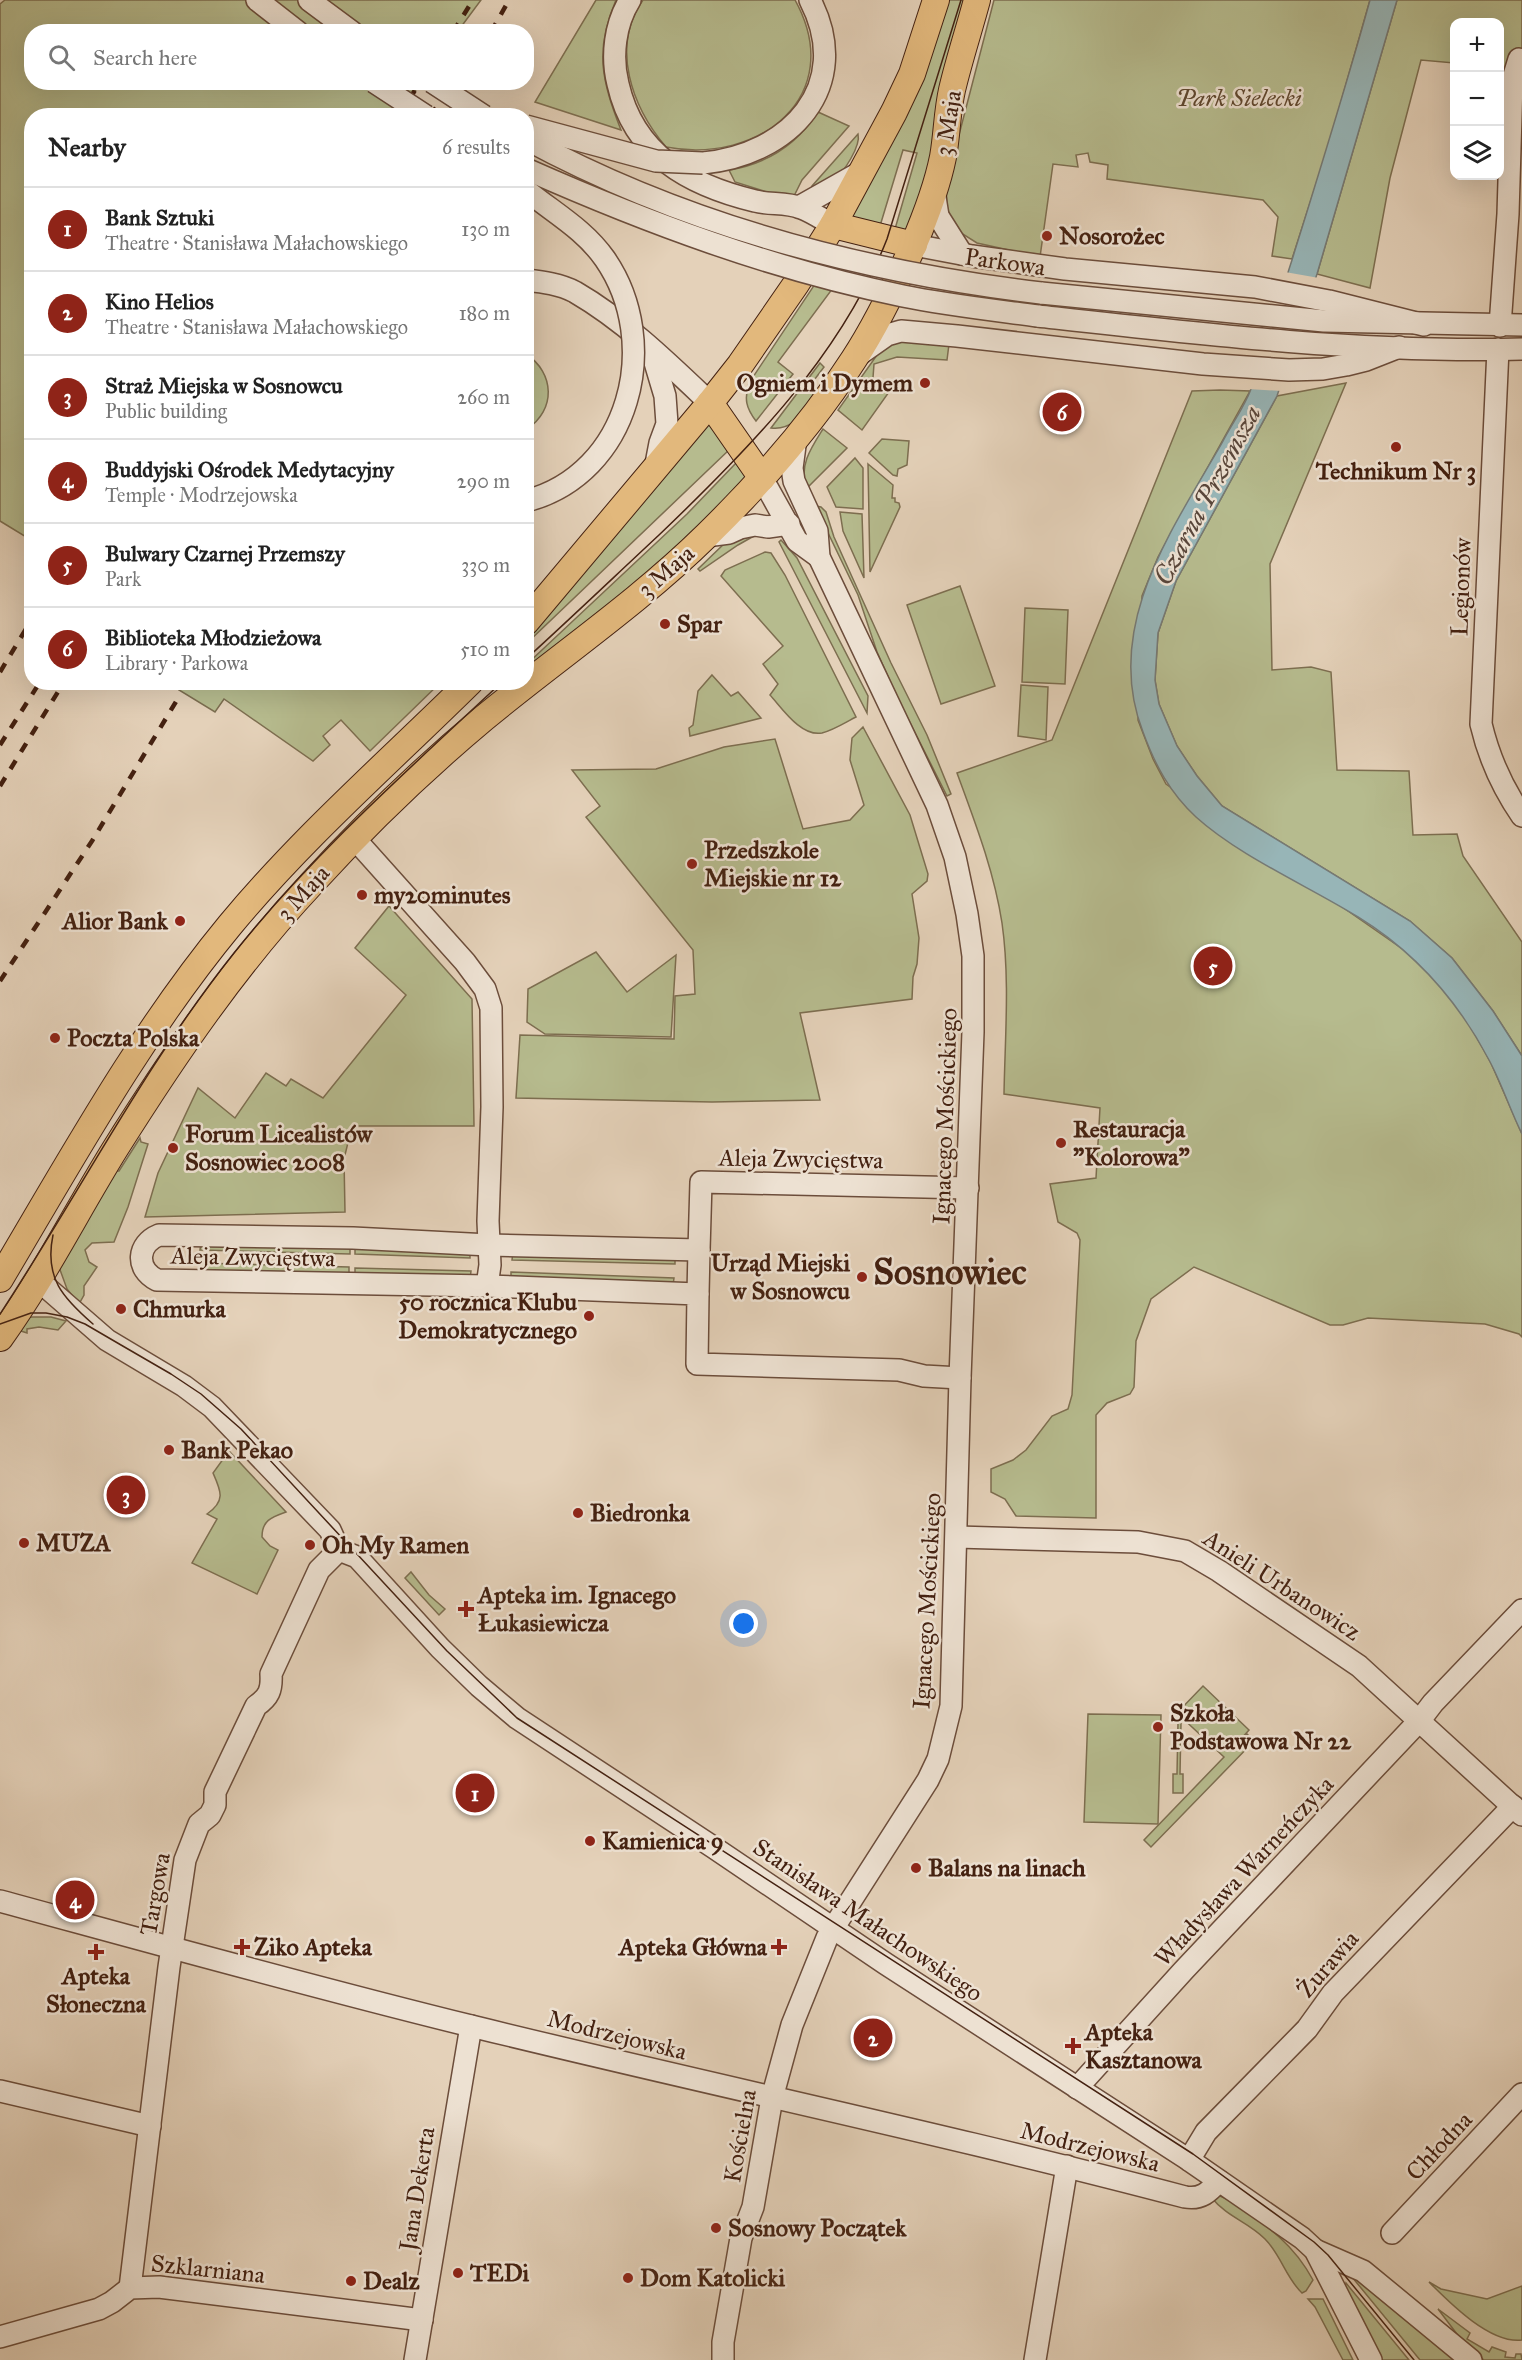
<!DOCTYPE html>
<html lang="en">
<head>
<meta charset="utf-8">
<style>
	body { margin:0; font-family:"IM FELL Great Primer",serif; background:#f2f2f2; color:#222 }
	.controls { position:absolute; right:18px; top:18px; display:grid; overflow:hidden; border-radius:12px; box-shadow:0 6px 24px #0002 }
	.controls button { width:54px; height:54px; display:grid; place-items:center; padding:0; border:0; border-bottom:2px solid #e0e0e0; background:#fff; color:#222; font:30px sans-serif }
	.you { position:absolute; left:744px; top:1624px; width:21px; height:21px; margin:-15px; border:4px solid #fff; border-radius:50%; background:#1a73e8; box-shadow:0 0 0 9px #1a73e833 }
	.badge { display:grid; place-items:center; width:39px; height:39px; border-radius:50%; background:#8f2418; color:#fff; font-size:20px; font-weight:700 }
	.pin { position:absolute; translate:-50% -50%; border:3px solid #fff; box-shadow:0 2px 6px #0006 }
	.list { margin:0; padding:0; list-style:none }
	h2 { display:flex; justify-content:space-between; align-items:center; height:78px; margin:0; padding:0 24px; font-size:26px }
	h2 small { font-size:20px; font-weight:400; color:#767676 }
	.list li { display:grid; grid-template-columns:39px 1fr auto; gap:18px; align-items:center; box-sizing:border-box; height:84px; padding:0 24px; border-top:2px solid #e0e0e0 }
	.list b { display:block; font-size:22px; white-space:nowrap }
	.list p { margin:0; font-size:20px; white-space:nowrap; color:#767676 }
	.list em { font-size:20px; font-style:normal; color:#767676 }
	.icon { flex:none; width:33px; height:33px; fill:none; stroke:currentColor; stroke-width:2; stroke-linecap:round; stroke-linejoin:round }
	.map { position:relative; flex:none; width:1522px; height:2360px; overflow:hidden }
	.search { position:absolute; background:#fff; box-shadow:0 6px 24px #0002; left:24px; top:24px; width:510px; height:66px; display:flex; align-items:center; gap:15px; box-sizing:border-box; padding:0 21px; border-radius:24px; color:#767676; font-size:22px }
	.panel { position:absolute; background:#fff; box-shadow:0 6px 24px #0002; left:24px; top:108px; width:510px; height:582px; border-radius:24px }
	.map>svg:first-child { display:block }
</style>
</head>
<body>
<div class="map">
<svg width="1522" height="2360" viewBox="0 0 1522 2360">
	<rect width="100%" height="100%" fill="#e4d1b9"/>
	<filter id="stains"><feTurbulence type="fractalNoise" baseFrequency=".00333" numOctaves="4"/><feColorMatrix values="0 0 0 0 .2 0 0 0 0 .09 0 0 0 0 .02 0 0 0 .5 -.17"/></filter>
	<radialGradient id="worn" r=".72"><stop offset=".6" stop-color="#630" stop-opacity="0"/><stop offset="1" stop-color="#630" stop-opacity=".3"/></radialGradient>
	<g fill="#b6bb8e" stroke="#7d6e50" stroke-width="1.5">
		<path d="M5,0H481L458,31L32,32V82L421,83L397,115L32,116L31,540L0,521V4Z"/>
		<path d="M596,0H616C594,51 602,81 621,130L535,102Z"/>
		<path d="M643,0H795C848,96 759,165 666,147C632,107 610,47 643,0Z"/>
		<path d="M947,0H969L936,153L909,233L895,229L917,153L903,150L880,226L847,217Z"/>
		<path d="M994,0H1370L1329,144L1292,259L1272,256L1278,217L1263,200L1107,179L1108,165L1090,162L1088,153L1076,155L1078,167L1053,164L1040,257L977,243L961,233L951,221L947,206L946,185Z"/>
		<path d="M1397,0H1522V69L1500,67V22H1454V63L1421,60L1390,178L1370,288L1317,274Z"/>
		<path d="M818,112L849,126L802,180L792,200L735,182L729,170C766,164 797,144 818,112Z"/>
		<path d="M858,134C861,146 844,172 834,180C827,186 817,190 808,195L812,186Z"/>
		<path d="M831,260L850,265L778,362L793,374L756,421C746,408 744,399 749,383Z"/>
		<path d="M899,340L949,344L947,360L897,357L874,364L872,391L889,392L862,430L838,410L877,355L884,346Z"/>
		<path d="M526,354C555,373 556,410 527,429Z"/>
		<path d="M820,363L824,367L808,388L817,395C804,411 794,431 771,428Z"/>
		<path d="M1346,383L1270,564L1272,670L1311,667L1331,672L1337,770L1409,771L1413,835L1457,834L1463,856L1522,942V1056L1493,1011L1452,958L1410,921L1222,806L1197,776L1177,746L1159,704L1155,680L1158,633L1176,581L1277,396Z"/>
		<path d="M1220,390L1250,391L1158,557L1142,596L1138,720L1153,759L1166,784L1404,950L1436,981L1467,1020L1491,1063L1522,1134V1337L1519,1334L1485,1324L1368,1318L1343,1325H1330L1194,1267L1151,1299L1136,1341L1134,1387L1130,1394L1107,1403L1096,1415V1518L1016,1516L1005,1499L991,1492V1469L1013,1460L1026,1450L1052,1416L1068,1409L1072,1395L1080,1240L1077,1233L1058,1222L1050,1184L1096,1178L1100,1108L1004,1094C1005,1037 1010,979 1002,923C994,871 975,822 957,773L1052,740L1192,391Z"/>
		<path d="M708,423L730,449L527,643V634Z"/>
		<path d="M823,429L847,448L806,489C799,465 811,448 823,429Z"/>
		<path d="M882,439L909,441L907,465L898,469L897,476L893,475L869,453Z"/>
		<path d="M855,458L863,468V509L836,507L827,487Z"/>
		<path d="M738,461L750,477L647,579L527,670V664L687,514Z"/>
		<path d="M868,464L893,485L892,498H895V502L899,503L900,507L870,572Z"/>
		<path d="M815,506L821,507L826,512L834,537L891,663L927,735L951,794L947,796L899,701L877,652L858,595Z"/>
		<path d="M840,512L862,514L864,578L843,531Z"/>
		<path d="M761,532L738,545L700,571L698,569L726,542Z"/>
		<path d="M781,540L797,558L868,696L867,713L779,542Z"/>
		<path d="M765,552L771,553L785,575L856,717C846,722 834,730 822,733C801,737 782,708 770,695L778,684L763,664L783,646L721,576L725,570Z"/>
		<path d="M960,586L995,686L941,704L907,605Z"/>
		<path d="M1025,608L1068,610L1065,684L1022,682Z"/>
		<path d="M712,675L731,696L738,692L761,718L690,736L689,728L693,725L698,691Z"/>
		<path d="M184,682H440V683L370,751L341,720L323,736L330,745L313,761L224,699L215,712L179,690Z"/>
		<path d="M1021,685L1048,687L1046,740L1018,736Z"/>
		<path d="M863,727L910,815L928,874L927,881L912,894L919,938L917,964L913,977L912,999L800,1013L820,1100L712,1102L516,1098L520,1035L674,1039L675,996L695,994L693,950L586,817L600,806L572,770L656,769L724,747L775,739L803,829L850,820L864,805L850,760L852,738Z"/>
		<path d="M389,906L472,999L474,1126H352L344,1159L345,1212L145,1217L158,1173L198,1088L235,1118L266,1073L286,1086L291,1079L323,1098L406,995L355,948Z"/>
		<path d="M596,952L627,992L676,955L671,1037L545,1034L527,1022L528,989Z"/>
		<path d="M140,1138L141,1142L148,1144L128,1207L114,1242L92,1243L85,1250L89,1262L97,1267L84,1286V1295L79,1304L67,1289L59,1267L116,1171H119Z"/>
		<path d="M201,1242L350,1247V1254L200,1250Z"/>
		<path d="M355,1247L470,1251V1258L355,1254Z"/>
		<path d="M513,1252L675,1257V1264L512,1260Z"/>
		<path d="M200,1263L349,1267V1275L200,1270Z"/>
		<path d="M355,1268L471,1271L470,1279L355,1275Z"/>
		<path d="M511,1272L674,1278L673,1285L511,1279Z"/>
		<path d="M32,1317H51L66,1321L58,1330L39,1327L27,1329V1333L21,1331L19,1329L25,1318Z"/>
		<path d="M229,1451L286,1512C272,1517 262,1520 262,1537L270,1546L278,1550L257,1594L192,1563L217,1519L207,1514C226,1501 221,1491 213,1473Z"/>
		<path d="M411,1572L429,1595L445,1609L439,1615L405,1578Z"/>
		<path d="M1203,1686L1249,1730L1240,1740L1247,1734L1254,1741L1151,1847L1144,1840L1224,1757L1177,1713Z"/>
		<path d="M1088,1714L1161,1715L1158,1824L1084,1822Z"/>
		<path d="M1178,1723H1181L1180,1774H1183V1793H1173V1774H1177Z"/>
		<path d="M1220,2196L1229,2200C1264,2224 1292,2241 1313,2280L1306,2291L1302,2293C1286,2278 1281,2255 1265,2239C1247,2221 1228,2218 1211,2197Z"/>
		<path d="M1352,2277L1357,2279L1454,2360H1420Z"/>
		<path d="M1429,2282L1441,2289L1487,2299L1522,2286V2340C1490,2344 1450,2303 1429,2282Z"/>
		<path d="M1346,2283L1409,2360H1381L1345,2287Z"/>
		<path d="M1308,2299H1323L1353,2360H1343L1315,2307Z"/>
		<path d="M1438,2309L1470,2333L1467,2339L1489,2352L1492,2347L1506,2352L1505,2357L1515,2358L1516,2354H1521L1522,2360H1484L1466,2346Z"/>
	</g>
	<path fill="#97b5b7" stroke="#767a75" stroke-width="1.5" d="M1370,0H1397L1317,274L1277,396L1176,581L1158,633L1155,680L1159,704L1177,746L1197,776L1222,806L1410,921L1452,958L1493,1011L1522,1056V1134C1510,1110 1502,1084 1489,1060C1458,1001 1415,952 1358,917C1308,886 1239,856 1196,817C1170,793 1155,765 1143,732C1102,627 1172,530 1222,443C1231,425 1244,408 1251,389C1268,347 1278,302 1292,260C1319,173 1346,87 1370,0Z"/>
	<path fill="#e4d1b9" d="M1285,272L1319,278L1282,391L1248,389Z"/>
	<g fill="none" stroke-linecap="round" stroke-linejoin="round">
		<g stroke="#6c4d3b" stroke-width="24">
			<g id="minor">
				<path d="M257,0L298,32"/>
				<path d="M309,0L352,32"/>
				<path d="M630,0C615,24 611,56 618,84C634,155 689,185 755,201C770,205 786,202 801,208C812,212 822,219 833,225"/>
				<path d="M703,163C789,155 855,87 810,0"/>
				<path d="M934,191L938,216L962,254"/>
				<path d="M799,207L861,172"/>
				<path d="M914,245L972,256L1065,269L1255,287L1329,301L1424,325"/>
				<path d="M526,280C543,282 560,284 575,292C625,321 669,364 710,403"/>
				<path d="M1041,293L1324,321L1522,325"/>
				<path d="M1038,316C1199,334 1361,353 1522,349"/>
				<path d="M1500,326L1508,214L1512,82L1519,59"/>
				<path d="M651,349L665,396L667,424L660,443L655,469"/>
				<path d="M1498,349L1481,724C1489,758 1502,787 1522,816"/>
				<path d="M860,354L887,335L901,331L957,336L1203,364L1289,370L1323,369L1346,365L1366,360L1399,347"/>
				<path d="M762,478L797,541L819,557"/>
				<path d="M706,536L729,533L740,528L755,525L768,527L789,524"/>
				<path d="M354,838L465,962L485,989L491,1008L492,1107L488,1221L490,1265L487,1286"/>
				<path d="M38,1280L107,1340L184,1386L212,1407L330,1530L339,1550L357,1557L440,1648L479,1686L517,1718L713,1847L886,1964L1189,2160L1302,2238L1315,2250L1371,2360"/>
				<path d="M698,1294L699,1250"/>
				<path d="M960,1378L924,1376L899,1370L697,1364L698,1294L487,1286L157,1280C135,1269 137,1244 159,1235L353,1238L489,1245L699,1250L701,1182L968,1188"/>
				<path d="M957,1537L1138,1542L1185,1551L1219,1571L1359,1666L1522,1815"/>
				<path d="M0,1901C158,1944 316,1988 475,2027C711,2085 950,2135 1185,2197C1201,2200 1209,2192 1219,2181"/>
				<path d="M1077,2088L1184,1970L1420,1720L1433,1703L1522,1610"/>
				<path d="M0,2091L150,2126"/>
				<path d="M1189,2160L1206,2132L1307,2029L1333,1993L1513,1806"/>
				<path d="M1392,2233L1522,2094"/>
				<path d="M1315,2250L1363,2271L1471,2360"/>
				<path d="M130,2288L169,1967L185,1860L199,1824L210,1815L215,1805V1792L256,1706C269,1697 272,1690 271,1674L319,1570L339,1550"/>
				<path d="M0,2337L99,2309L112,2302L130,2288L159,2287L422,2320"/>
				<path d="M415,2360L471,2026"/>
				<path d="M723,2360V2342L741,2238L753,2207L772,2098L792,2025L827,1938L928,1780L938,1759L951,1706L960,1378L973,1032V956L967,914L955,857L937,805L819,557L817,531L794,481L792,468L796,438"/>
				<path d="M1035,2360L1067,2166"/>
			</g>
		</g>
		<g stroke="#442111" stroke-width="28">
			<g id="major">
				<path d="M833,225L914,245"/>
				<path d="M710,403L762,478"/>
				<path d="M526,622L710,403L740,365L796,284L833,225L894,112L912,74L936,0"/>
				<path d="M0,1279C72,1158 140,1034 230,925C303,837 389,762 470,682"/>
				<path d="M0,1338C43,1278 76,1212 115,1149C174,1055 236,964 312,883C365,825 423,769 484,718C558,657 639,602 707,535C761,482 813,423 854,359C877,324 896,284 913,246C925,218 937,187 943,157C947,135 947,112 952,90C959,60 969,30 977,0"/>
			</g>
		</g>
		<use href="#minor" stroke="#ede1d2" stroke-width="21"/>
		<use href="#major" stroke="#e2b87c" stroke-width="26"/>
		<g stroke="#442111" stroke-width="1.5">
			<path d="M526,659C571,618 615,576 659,535C749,449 841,356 887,239L961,0"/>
			<path d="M53,1235C44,1278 63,1298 93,1324"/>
			<path d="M0,1314C79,1194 144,1066 234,953C313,854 409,769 502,682"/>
			<path d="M0,1324L31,1313H46L67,1317L85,1324L121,1345L171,1374L201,1394L241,1429L447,1651L517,1718L1193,2154L1314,2242L1328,2255L1414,2360"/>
		</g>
		<g stroke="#442111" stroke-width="4.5" stroke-dasharray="10 10" stroke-linecap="butt">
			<path d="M453,32L473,0"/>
			<path d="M491,32L509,0"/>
			<path d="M399,116L420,82"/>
			<path d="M430,116L455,82"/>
			<path d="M0,672L32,619"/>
			<path d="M0,745L40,682"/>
			<path d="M0,786L64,682"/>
			<path d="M0,981L92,841L180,695"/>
		</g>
		<g stroke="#6c4d3b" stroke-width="24" stroke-linecap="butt">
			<g id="minor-bridge">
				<path d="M374,82L426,116"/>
				<path d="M432,82L484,116"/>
				<path d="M526,126L656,161L703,163"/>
				<path d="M526,139C685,225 863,272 1041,293"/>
				<path d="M526,169C648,223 772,269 903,296C947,305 993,310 1038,316"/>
				<path d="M526,190C554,213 584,229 605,259C663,343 630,474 526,501"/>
			</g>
		</g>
		<use href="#minor-bridge" stroke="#ede1d2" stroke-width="21"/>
	</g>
	<g fill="#8f2418" stroke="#ede1d2" stroke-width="2">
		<circle cx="1047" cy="236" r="6"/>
		<circle cx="925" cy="383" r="6"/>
		<circle cx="1396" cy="447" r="6"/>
		<circle cx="665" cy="624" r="6"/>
		<circle cx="692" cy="864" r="6"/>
		<circle cx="362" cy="895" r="6"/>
		<circle cx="180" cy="921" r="6"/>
		<circle cx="55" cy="1038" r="6"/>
		<circle cx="1061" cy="1143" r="6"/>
		<circle cx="173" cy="1148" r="6"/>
		<circle cx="862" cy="1277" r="6"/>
		<circle cx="121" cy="1309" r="6"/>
		<circle cx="589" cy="1316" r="6"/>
		<circle cx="169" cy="1450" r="6"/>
		<circle cx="578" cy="1513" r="6"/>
		<circle cx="24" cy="1543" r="6"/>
		<circle cx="310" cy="1545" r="6"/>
		<path d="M463 1600h6v6h6v6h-6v6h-6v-6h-6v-6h6z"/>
		<circle cx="1158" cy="1727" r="6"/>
		<circle cx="590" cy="1841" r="6"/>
		<circle cx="916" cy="1868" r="6"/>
		<path d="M239 1938h6v6h6v6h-6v6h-6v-6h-6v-6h6z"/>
		<path d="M776 1938h6v6h6v6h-6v6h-6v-6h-6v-6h6z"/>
		<path d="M93 1943h6v6h6v6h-6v6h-6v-6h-6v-6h6z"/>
		<path d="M1070 2037h6v6h6v6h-6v6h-6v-6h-6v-6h6z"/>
		<circle cx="716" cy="2228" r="6"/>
		<circle cx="458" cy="2273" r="6"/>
		<circle cx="628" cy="2278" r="6"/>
		<circle cx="351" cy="2281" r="6"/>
	</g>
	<g text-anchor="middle" stroke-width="5" stroke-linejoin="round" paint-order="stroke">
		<g font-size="24" font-style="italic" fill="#604830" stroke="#ede1d2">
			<text x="1239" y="106">Park Sielecki</text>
		</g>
		<g font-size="24" fill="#442111" stroke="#ede1d2">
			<text transform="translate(948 123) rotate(-81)" y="8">3 Maja</text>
			<text transform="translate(1005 262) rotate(8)" y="8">Parkowa</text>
			<text transform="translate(666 571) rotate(-41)" y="8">3 Maja</text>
			<text transform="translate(1461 587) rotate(-88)" y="8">Legionów</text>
			<text transform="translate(303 893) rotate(-48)" y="8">3 Maja</text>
			<text transform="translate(945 1116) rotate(-88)" y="8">Ignacego Mościckiego</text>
			<text transform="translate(801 1159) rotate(1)" y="8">Aleja Zwycięstwa</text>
			<text transform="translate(253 1257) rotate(1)" y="8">Aleja Zwycięstwa</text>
			<text transform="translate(1282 1585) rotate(33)" y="8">Anieli Urbanowicz</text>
			<text transform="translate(927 1601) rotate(-87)" y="8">Ignacego Mościckiego</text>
			<text transform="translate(1244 1871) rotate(-47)" y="8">Władysława Warneńczyka</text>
			<text transform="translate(155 1894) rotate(-80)" y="8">Targowa</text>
			<text transform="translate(868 1920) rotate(34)" y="8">Stanisława Małachowskiego</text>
			<text transform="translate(1328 1964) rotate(-49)" y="8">Żurawia</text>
			<text transform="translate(617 2035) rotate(14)" y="8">Modrzejowska</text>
			<text transform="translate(740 2136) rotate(-80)" y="8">Kościelna</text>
			<text transform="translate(1439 2146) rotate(-47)" y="8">Chłodna</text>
			<text transform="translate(1090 2147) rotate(14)" y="8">Modrzejowska</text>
			<text transform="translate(417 2189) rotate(-81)" y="8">Jana Dekerta</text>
			<text transform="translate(208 2269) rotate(6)" y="8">Szklarniana</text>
		</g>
		<g font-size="24" font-weight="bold" fill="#442111" stroke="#ede1d2" text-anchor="start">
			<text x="1059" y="244">Nosorożec</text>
			<text x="913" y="391" text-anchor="end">Ogniem i Dymem</text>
			<text x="1396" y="479" text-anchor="middle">Technikum Nr 3</text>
			<text x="677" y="632">Spar</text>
			<text x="704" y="858">Przedszkole<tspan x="704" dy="28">Miejskie nr 12</tspan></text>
			<text x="374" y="903">my20minutes</text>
			<text x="168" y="929" text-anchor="end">Alior Bank</text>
			<text x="67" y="1046">Poczta Polska</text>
			<text x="1073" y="1137">Restauracja<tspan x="1073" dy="28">"Kolorowa"</tspan></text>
			<text x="185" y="1142">Forum Licealistów<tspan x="185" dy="28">Sosnowiec 2008</tspan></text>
			<text x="850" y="1271" text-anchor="end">Urząd Miejski<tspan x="850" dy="28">w Sosnowcu</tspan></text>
			<text x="577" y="1310" text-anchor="end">50 rocznica Klubu<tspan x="577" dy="28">Demokratycznego</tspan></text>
			<text x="133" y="1317">Chmurka</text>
			<text x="181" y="1458">Bank Pekao</text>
			<text x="590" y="1521">Biedronka</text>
			<text x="36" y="1551">MUZA</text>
			<text x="322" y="1553">Oh My Ramen</text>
			<text x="478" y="1603">Apteka im. Ignacego<tspan x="478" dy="28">Łukasiewicza</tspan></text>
			<text x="1170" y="1721">Szkoła<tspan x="1170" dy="28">Podstawowa Nr 22</tspan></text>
			<text x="602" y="1849">Kamienica 9</text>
			<text x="928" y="1876">Balans na linach</text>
			<text x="254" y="1955">Ziko Apteka</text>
			<text x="767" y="1955" text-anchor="end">Apteka Główna</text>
			<text x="96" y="1984" text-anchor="middle">Apteka<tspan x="96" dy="28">Słoneczna</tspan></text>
			<text x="1085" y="2040">Apteka<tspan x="1085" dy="28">Kasztanowa</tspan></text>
			<text x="728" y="2236">Sosnowy Początek</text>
			<text x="470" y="2281">TEDi</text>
			<text x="640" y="2286">Dom Katolicki</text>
			<text x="363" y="2289">Dealz</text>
		</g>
		<g font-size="26" font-style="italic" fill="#59463a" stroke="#ede1d2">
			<text transform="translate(1207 495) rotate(-62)" y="9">Czarna Przemsza</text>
		</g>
		<g font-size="36" font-weight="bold" fill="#442111" stroke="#ede1d2">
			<text x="950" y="1284">Sosnowiec</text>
		</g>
	</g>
	<rect width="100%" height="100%" filter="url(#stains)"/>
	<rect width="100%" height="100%" fill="url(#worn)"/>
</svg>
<div class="controls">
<button>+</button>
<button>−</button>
<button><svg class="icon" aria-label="layers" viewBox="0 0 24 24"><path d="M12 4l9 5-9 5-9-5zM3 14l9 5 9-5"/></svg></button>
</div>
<div class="you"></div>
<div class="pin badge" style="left:475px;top:1793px">1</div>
<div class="pin badge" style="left:873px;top:2038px">2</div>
<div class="pin badge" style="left:126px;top:1495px">3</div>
<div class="pin badge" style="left:75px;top:1900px">4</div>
<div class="pin badge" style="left:1213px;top:966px">5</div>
<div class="pin badge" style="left:1062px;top:412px">6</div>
<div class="search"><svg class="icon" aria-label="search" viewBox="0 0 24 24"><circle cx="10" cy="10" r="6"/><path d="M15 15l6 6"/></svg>Search here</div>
<section class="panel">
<h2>Nearby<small>6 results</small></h2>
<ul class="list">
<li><span class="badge">1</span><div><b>Bank Sztuki</b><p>Theatre · Stanisława Małachowskiego</p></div><em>130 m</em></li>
<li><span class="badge">2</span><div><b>Kino Helios</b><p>Theatre · Stanisława Małachowskiego</p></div><em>180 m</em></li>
<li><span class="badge">3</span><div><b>Straż Miejska w Sosnowcu</b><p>Public building</p></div><em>260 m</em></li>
<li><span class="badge">4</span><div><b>Buddyjski Ośrodek Medytacyjny</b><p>Temple · Modrzejowska</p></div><em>290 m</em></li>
<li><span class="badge">5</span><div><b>Bulwary Czarnej Przemszy</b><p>Park</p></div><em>330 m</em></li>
<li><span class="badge">6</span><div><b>Biblioteka Młodzieżowa</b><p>Library · Parkowa</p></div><em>510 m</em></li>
</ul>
</section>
</div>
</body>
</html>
